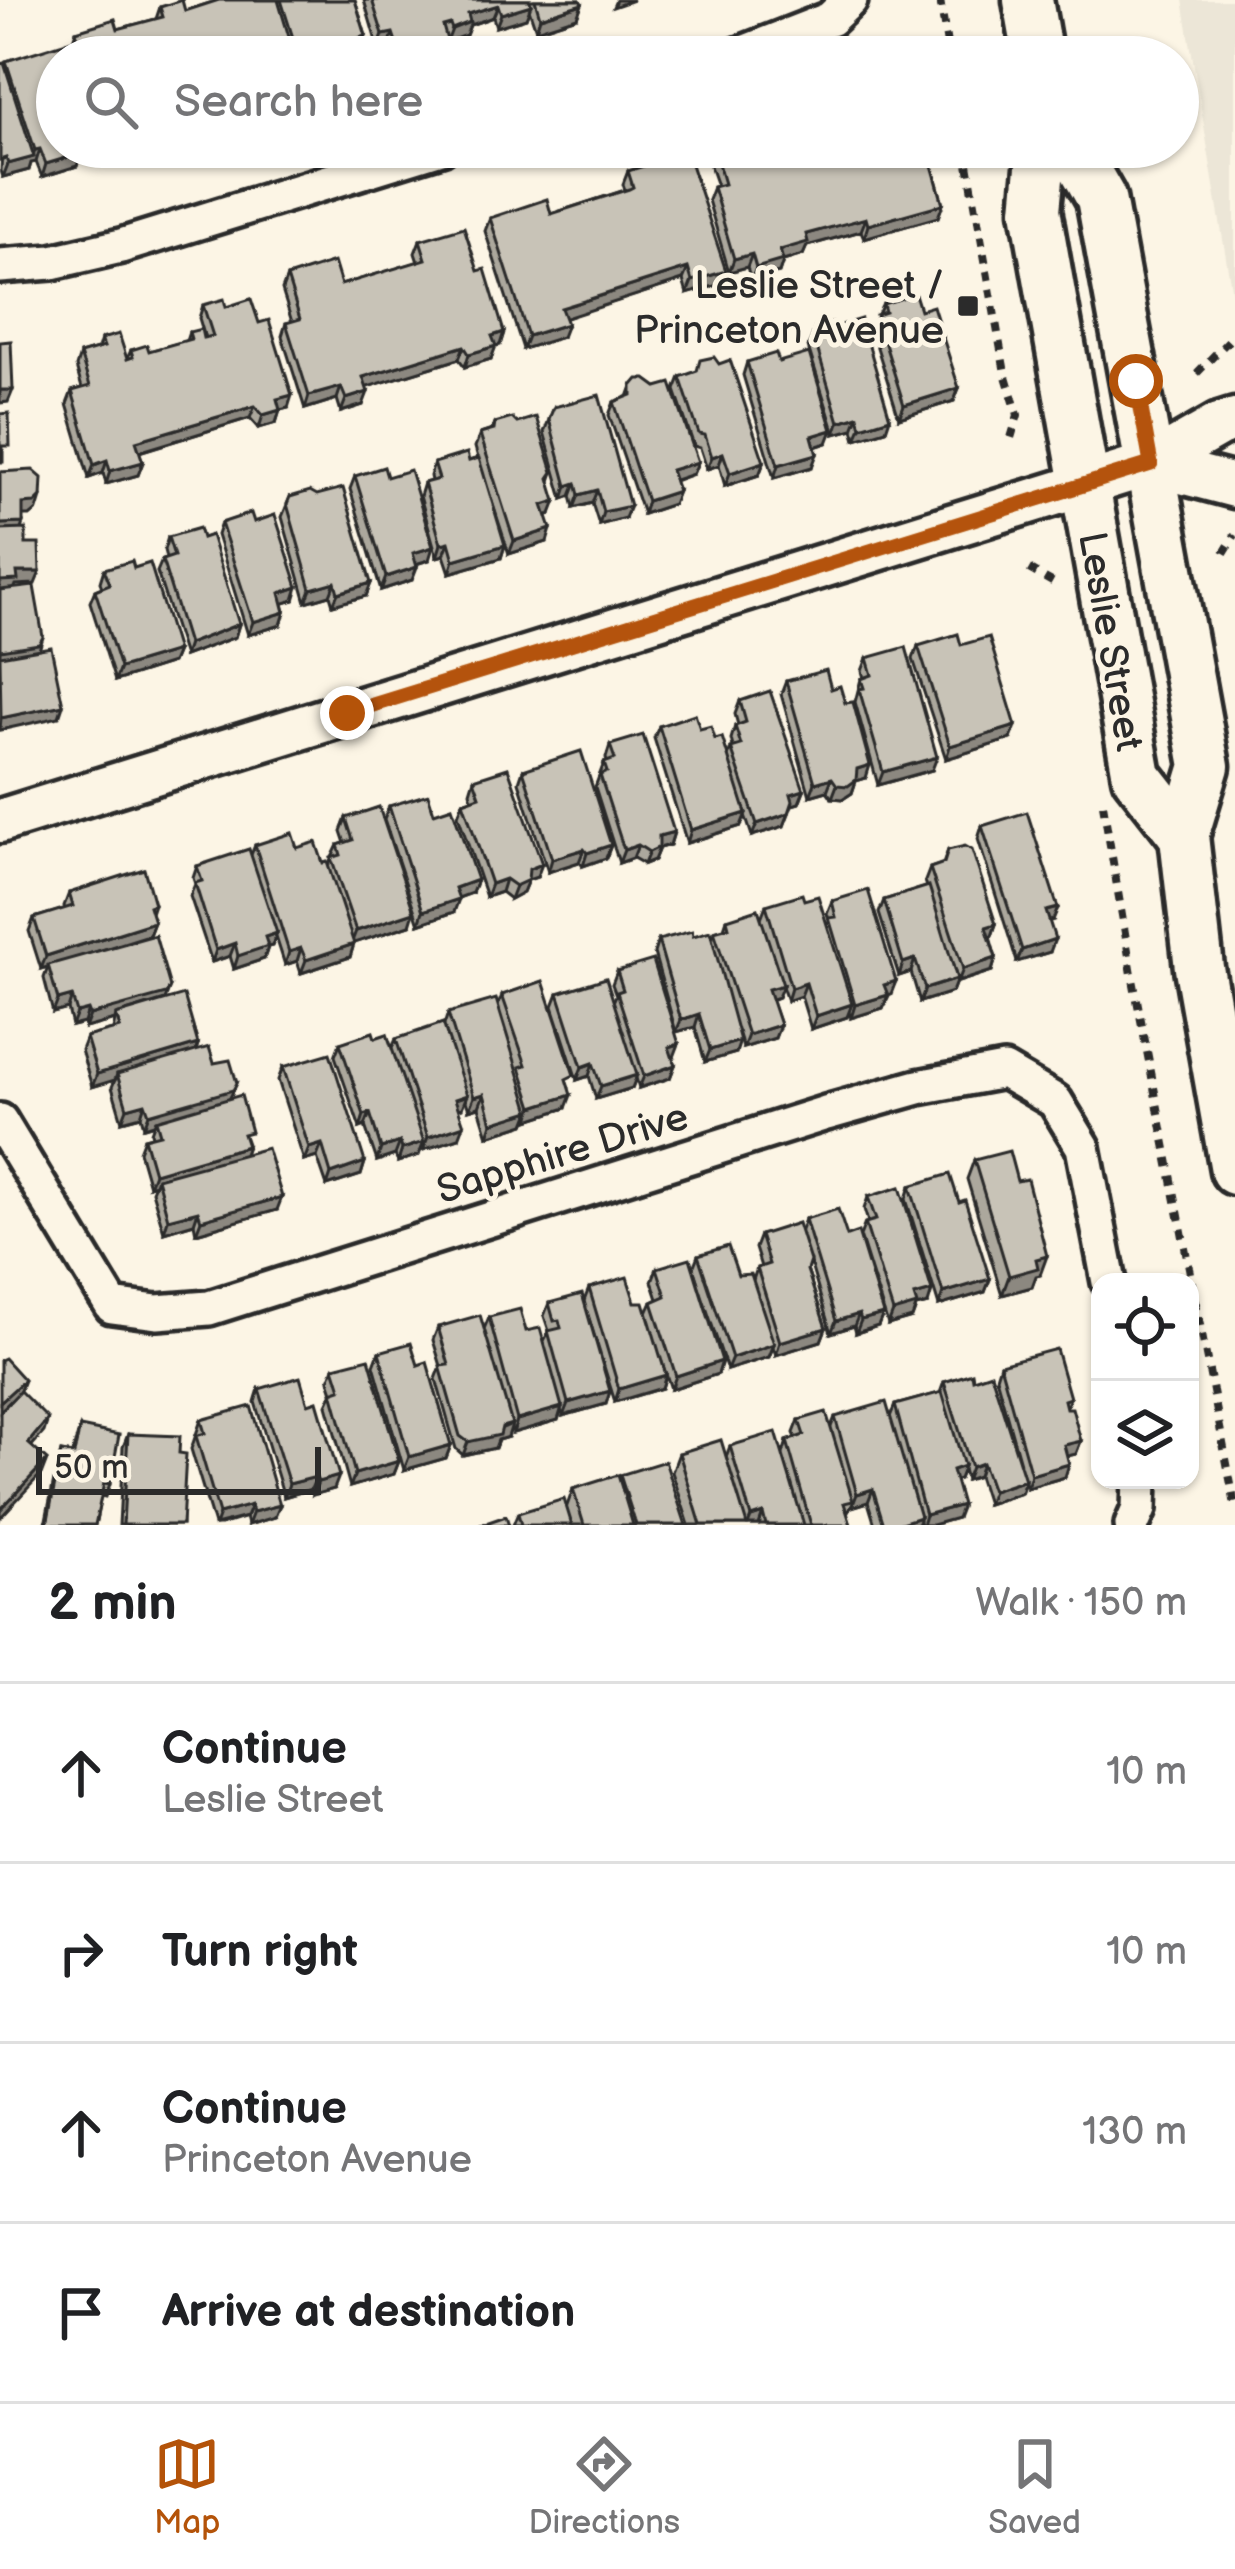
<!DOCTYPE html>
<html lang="en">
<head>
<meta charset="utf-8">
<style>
	body { margin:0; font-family:"Balsamiq Sans",sans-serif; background:#f6f6f6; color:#202124 }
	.controls { position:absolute; right:36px; bottom:36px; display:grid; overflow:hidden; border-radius:24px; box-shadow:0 3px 9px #0004 }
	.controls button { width:108px; height:108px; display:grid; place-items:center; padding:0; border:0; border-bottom:3px solid #e0e0e0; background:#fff; color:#202124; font:60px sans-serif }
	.scale { position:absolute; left:36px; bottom:30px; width:285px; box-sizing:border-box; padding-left:12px; border:6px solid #2b2b2b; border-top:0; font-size:33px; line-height:42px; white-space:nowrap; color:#2b2b2b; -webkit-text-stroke:9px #fcf5e5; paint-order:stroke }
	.stop { position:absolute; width:36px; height:36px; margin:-27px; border:9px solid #b45309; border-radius:50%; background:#fff }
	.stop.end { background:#b45309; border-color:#fff; box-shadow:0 3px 12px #0008 }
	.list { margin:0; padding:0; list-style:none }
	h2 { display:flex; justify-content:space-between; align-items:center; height:156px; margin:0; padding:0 48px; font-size:51px }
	h2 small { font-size:39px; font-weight:400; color:#757577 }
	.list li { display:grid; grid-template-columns:78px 1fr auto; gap:36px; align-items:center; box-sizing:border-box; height:180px; padding:0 48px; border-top:3px solid #e0e0e0 }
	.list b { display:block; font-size:45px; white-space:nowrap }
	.list p { margin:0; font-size:39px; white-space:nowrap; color:#757577 }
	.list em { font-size:39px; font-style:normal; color:#757577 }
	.icon { flex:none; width:66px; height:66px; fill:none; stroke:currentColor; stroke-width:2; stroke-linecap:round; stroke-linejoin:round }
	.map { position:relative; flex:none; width:1235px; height:1525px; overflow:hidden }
	.search { position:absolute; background:#fff; box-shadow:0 3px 9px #0004; left:36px; right:36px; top:36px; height:132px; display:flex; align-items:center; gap:30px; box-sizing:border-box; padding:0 42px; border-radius:66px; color:#757577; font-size:45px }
	.sheet { height:876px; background:#fff }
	nav { display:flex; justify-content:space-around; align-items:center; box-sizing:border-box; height:168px; border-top:3px solid #e0e0e0; background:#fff; font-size:33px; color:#757577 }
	nav a { display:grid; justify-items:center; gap:6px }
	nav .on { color:#b45309 }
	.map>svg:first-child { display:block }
</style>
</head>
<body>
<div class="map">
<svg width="1235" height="1525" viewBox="0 0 1235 1525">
	<rect width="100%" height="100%" fill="#fcf5e5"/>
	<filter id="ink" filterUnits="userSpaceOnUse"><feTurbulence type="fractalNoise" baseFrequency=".00833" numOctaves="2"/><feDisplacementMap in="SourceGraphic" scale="24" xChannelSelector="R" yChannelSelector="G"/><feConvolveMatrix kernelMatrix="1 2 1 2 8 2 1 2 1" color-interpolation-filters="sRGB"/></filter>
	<g filter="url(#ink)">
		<path fill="#ece6d7" d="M1183,0H1235V312Z"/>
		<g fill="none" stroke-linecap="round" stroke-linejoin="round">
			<g stroke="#2b2b2b" stroke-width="42">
				<g id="minor">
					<path d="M733,57L830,19L850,0"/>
					<path d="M0,266L52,262L121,246L441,147"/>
					<path d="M0,1121L112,1306L157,1312L209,1308L826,1113L918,1087L1004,1071L1055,1101L1083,1147L1109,1282"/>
					<path d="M1132,1525L1139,1509L1140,1480"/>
				</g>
			</g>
			<g stroke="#2b2b2b" stroke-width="51">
				<g id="tertiary">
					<path d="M1151,464L1235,486"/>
					<path d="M0,821L1151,464L1219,425L1235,420"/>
				</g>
			</g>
			<g stroke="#2b2b2b" stroke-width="57">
				<g id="secondary">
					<path d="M1028,0L1038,57"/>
					<path d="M1042,147L1036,210L1137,776L1184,836"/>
					<path d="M1072,147L1101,198L1205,766L1184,836L1199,968L1235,1170"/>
				</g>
			</g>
			<g stroke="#2b2b2b" stroke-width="8" stroke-dasharray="9 9" stroke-linecap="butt">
				<path d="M940,0L949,57"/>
				<path d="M965,147L1005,373L1018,415L1011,438"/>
				<path d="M1197,373L1235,334"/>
				<path d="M1224,553L1235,535"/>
				<path d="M1029,569L1059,586"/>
				<path d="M1103,804L1132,974L1235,1505"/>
			</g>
			<use href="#minor" stroke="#fcf5e5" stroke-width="33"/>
			<use href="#tertiary" stroke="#fcf5e5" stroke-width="42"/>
			<use href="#secondary" stroke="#fcf5e5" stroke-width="48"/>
		</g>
		<g fill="#aca89d" stroke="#2b2b2b" stroke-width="3">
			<path d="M219,0H355L366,36L362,49L359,50L361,57H57L80,148L77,166L42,177L36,162L31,163L29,170L3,177L1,171L6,61L64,47L66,42L73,40L76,31L118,29L156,19L160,7L185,11Z"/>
			<path d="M364,0H580L582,4L577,17L536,30L529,9L526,18L496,27L493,17L470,25L466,35L448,42L445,57H392L389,46L378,48Z"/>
			<path d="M775,147H927L943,204L938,217L864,238L861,231L807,246L803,255L783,261L779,273L751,280L747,267L729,272L708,200L713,187L717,186L710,166L715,153L769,150L776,149Z"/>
			<path d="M628,171L726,271L721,284L687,294L683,280L579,313L565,318L562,337L523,349L485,231L490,218L551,214L625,190L623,184Z"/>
			<path d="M420,240L478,271L504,332L500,345L495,346L491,359L465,367L459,359L366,387L363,405L341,412L337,399L305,409L282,336L286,323L292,322L282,290L287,277L341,285L418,262L415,253Z"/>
			<path d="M883,304L920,310L959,388L954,401L899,418L871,328Z"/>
			<path d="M203,305L226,307L288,408L280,410L276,423L259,428L250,418L139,452L143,462L138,475L106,484L103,473L89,478L67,404L72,391L82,388L76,367L80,354L98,349L101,339L127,359L131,350L149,351L186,341L189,332L205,338L199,318Z"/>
			<path d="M815,328L886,430L856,439L853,429L835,434L808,347Z"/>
			<path d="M747,362H779L827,443L815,447L812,467L774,478L743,375Z"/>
			<path d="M680,377L764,462L759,475L725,486L719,465L707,469L700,448L694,446L675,390Z"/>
			<path d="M632,386L698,462L693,474L674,481L678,491L673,504L643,514L609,415L614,402L628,397Z"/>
			<path d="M554,407L625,518L599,525L592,503L574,508L571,496L563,499L544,432Z"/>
			<path d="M495,423L553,472L550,481L551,514L547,515V542L509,554L488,489L505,545L501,558L450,573L444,555L437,557L420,496L424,483L431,481L430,476L434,463L469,461L478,458L475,447L480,434L492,430Z"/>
			<path d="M355,476L387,477L429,560L416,564L412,580L381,590L350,489Z"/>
			<path d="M290,497L371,583L366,596L333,605L330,595L306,602L282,517Z"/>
			<path d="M254,522L294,600L283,603L285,612L281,625L248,635L217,535L221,523Z"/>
			<path d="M168,537L202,538L239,624L235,637L184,656L157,572L162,560L166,558L164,550Z"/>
			<path d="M134,568L177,651L172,663L115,681L90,602L95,590L102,587L100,582L104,569Z"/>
			<path d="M918,646L1011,739L946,759L913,659Z"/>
			<path d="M867,658L932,770L878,785L855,702L861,679L864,678L862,671Z"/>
			<path d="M786,681L831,689L866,778L856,781L852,793L843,799L832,798L827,791L810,796L781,694Z"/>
			<path d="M740,701L804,790L799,803L792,805L784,826L752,836L745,815L741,826L687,843L654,738L659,726L700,729L715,739L728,757L731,748L733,747L731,739L735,726L738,725L735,714Z"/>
			<path d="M610,745L674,832L670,845L659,848L654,860L644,864L633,858L619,863L595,787L604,763L607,762L606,758Z"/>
			<path d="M523,770L611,845L606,858L583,866L579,862L548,872L519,782Z"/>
			<path d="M474,779L537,877L528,880L523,892L510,899L501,892L486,897L458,815L463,802L472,799L470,792Z"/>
			<path d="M389,806L434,813L472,893L458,898L454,912L419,924L384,819Z"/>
			<path d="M346,818L410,925L354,943L350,957L301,973L297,961L285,965L276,937L272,946L268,947L264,959L234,969L230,956L212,962L190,896L195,884L193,878L197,866L251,855L255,845L297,848L328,866L338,845L345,843L341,831Z"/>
			<path d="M982,826L1053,920L1049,921L1050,952L1017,962L978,839Z"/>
			<path d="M948,850L996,924L992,936L990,937L996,958L992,971L958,982L951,959L957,979L952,992L920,1002L911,972L899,976L879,913L884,900L927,887L925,881L930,868L943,864Z"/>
			<path d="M69,893L154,904L151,913L154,922L149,935L99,951L165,1000L198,1044L196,1051L214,1063L231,1098L247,1144L244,1154L277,1210L196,1233L194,1223L164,1232L152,1191L155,1184L149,1186L139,1151L144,1138L152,1136L151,1132L154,1124L144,1127L141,1116L122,1121L112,1087L115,1080L92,1087L81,1050L86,1037L113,1030L115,1020L85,1028L84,1023L72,1026L68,1009L53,1013L44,978L48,967L41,969L29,931L34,918L65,909L64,906Z"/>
			<path d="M804,900L827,925L829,920L827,913L832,901L896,981L883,1008L851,1018L849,1012L847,1017L811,1029L801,996L787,1001L782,986L778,997L771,1000L780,1025L775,1038L743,1048L738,1031L736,1053L705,1062L695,1027L676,1032L654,953L658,940L693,936L712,938L714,931L724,928L727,919L761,918L766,905Z"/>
			<path d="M617,971L674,1057H672L675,1065L670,1078L639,1088L636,1078L632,1088L596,1099L589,1076L577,1080L553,1006L558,993L613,1002L616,995L612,984Z"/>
			<path d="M502,995L569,1088L566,1108L529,1120L528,1118L525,1124L488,1136L479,1107L469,1110L465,1098L462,1108L458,1109L459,1138L423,1150L422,1146L419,1155L398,1162L395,1155L377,1161L365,1126L360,1128L335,1056L340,1043L375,1038L392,1048L396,1039L444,1025L448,1013L498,1006Z"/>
			<path d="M283,1067L365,1162L361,1175L327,1186L317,1157L304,1161L278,1080Z"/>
			<path d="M974,1160L1040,1275L1036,1276L1032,1287L1002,1295L967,1179Z"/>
			<path d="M910,1186L959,1202L990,1279L985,1292L939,1306L906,1199Z"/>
			<path d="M868,1197L928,1304L916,1307L912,1318L888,1325L860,1236L865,1223L868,1222L864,1209Z"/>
			<path d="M805,1219L847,1236L883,1314L878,1326L856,1333L854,1326L831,1333L810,1262L807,1270L826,1328L821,1341L776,1355L773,1347L769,1357L727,1370L693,1268L698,1255L738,1275L753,1280L757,1268L761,1267L755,1248L760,1235L801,1230Z"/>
			<path d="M657,1268L718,1374L671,1389L662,1362L666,1375L662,1388L615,1402L588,1315L610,1391L606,1404L563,1416L561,1410L558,1420L513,1433L511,1427L508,1437L498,1440L495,1448L463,1455L456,1449L436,1379L441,1366L433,1340L438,1327L484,1329L489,1317L526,1331L544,1341L549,1331L544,1316L549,1303L584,1301L589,1288L635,1302L647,1313L652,1302L658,1299L652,1281Z"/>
			<path d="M379,1352L418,1365L451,1445L446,1458L404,1470L374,1365Z"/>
			<path d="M1000,1364L1070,1398L1066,1408L1081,1441L1076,1454L1067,1456L1065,1477L1027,1488L1025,1482L1021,1493L987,1504L978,1476L966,1480L963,1469L959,1479L955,1480L957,1518L932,1525H920L919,1521L917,1525H875L868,1502L852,1507V1505L847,1514L851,1525H689L672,1472L679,1453L726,1457L730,1446L783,1454L787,1441L796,1438L794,1433L799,1420L831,1427L835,1417H890L895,1405L940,1393L944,1382L973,1379L1020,1463L996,1377Z"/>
			<path d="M334,1367L399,1461L394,1474L350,1487L327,1405L333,1392L329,1380Z"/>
			<path d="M259,1389L334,1489L313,1495L311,1489L284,1497L255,1402Z"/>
			<path d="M201,1420L275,1517L248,1525L246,1517L221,1525H214L191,1449Z"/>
			<path d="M80,1427L110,1484L105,1497L101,1496L95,1525H45L57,1465L61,1452L72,1454Z"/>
			<path d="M128,1434L179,1453L182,1525H119L123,1447Z"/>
			<path d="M620,1475L686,1525H513L518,1513L567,1506L573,1489L619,1479Z"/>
		</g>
		<g fill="#8c8880" stroke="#2b2b2b" stroke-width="3">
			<path d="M616,0H633L613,7Z"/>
			<path d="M582,4L577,17L536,30L540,17Z"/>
			<path d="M498,5L493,17L470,25L466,35L447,42L452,29L468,14Z"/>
			<path d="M531,5L526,18L496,27L501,14Z"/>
			<path d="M393,33L389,46L378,48L383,35Z"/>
			<path d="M366,36L362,49L351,52L356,39Z"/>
			<path d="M449,47L445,57H415Z"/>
			<path d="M106,147H137L102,158Z"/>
			<path d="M40,149L36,162L31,163L29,170L3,177L8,164L33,157L35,150Z"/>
			<path d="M82,153L77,166L42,177L46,164Z"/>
			<path d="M943,204L938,217L864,238L868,225Z"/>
			<path d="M866,218L861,231L807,246L803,255L783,261L779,273L751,280L756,268L806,234Z"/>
			<path d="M752,254L747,267L729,272L734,259Z"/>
			<path d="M688,268L683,280L557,321L561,308Z"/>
			<path d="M726,271L721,284L687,294L692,281Z"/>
			<path d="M567,324L562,337L523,349L528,336Z"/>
			<path d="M504,332L500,345L488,348L492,336Z"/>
			<path d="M464,346L459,359L358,390L363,377Z"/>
			<path d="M496,346L491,359L465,367L469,354Z"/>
			<path d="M341,387L337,399L305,409L309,396Z"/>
			<path d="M959,388L954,401L899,418L904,405Z"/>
			<path d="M0,390H13L8,402L0,403Z"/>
			<path d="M368,392L363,405L341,412L346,399Z"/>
			<path d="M292,395L288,408L272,412L277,399Z"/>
			<path d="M255,406L250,418L132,454L136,441Z"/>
			<path d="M280,410L276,423L259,428L263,415Z"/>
			<path d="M858,416L853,429L835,434L839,422Z"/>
			<path d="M890,418L886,430L856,439L861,427Z"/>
			<path d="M832,430L827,443L807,449L812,436Z"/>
			<path d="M723,453L719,465L707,469L712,457Z"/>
			<path d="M817,454L812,467L774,478L778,465Z"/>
			<path d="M107,460L103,473L89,478L94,465Z"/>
			<path d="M143,462L138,475L106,484L110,471Z"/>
			<path d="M698,462L693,474L666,483L671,470Z"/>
			<path d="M764,462L759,475L725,486L730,473Z"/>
			<path d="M576,483L571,496L563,499L567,486Z"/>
			<path d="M597,490L592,503L574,508L579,495Z"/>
			<path d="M678,491L673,504L643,514L647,501Z"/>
			<path d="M41,497L37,510L30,516H18L23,504Z"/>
			<path d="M556,501L551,514L539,518L543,505Z"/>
			<path d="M630,506L625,518L599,525L603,512Z"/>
			<path d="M23,523L19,536L0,537V524Z"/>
			<path d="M551,529L547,542L509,554L514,541Z"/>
			<path d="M449,542L444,555L437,557L441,544Z"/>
			<path d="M505,545L501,558L450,573L454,560Z"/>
			<path d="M433,547L429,560L408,566L413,553Z"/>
			<path d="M417,567L412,580L381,590L386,577Z"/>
			<path d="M17,572H40L35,584L16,585L13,593H0V581Z"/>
			<path d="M335,582L330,595L306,602L311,589Z"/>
			<path d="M371,583L366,596L333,605L338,593Z"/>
			<path d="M298,587L294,600L275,606L280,593Z"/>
			<path d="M285,612L281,625L248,635L253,622Z"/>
			<path d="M239,624L235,637L184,656L188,644Z"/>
			<path d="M43,637L39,650L0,662V650Z"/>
			<path d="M177,651L172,663L115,681L120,668Z"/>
			<path d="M63,705L59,717L0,730L1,718Z"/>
			<path d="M1016,726L1011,739L946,759L950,746Z"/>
			<path d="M937,757L932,770L878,785L883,772Z"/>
			<path d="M870,765L866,778L856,781L852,793L843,799L832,798L837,785L857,769Z"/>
			<path d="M832,778L827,791L810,796L815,783Z"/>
			<path d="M804,790L799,803L786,807L791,794Z"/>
			<path d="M746,813L741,826L687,843L691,830Z"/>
			<path d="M789,813L784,826L752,836L757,824Z"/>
			<path d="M674,832L670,845L659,848L654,860L644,864L649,852L659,836Z"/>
			<path d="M611,845L606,858L583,866L587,853Z"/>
			<path d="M638,845L633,858L619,863L624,850Z"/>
			<path d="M584,849L579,862L548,872L552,859Z"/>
			<path d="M542,864L537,877L528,880L523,892L510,899L515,886L529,869Z"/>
			<path d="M505,879L501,892L486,897L491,884Z"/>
			<path d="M477,880L472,893L450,901L455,888Z"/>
			<path d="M459,899L454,912L419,924L423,911Z"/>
			<path d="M1058,908L1053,920L1041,924L1046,911Z"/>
			<path d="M414,912L410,925L351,944L356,931Z"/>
			<path d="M154,922L149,935L41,969L46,956Z"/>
			<path d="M996,924L992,936L982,940L986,927Z"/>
			<path d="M277,933L272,946L268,947L264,959L234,969L238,956L265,937Z"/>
			<path d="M1055,939L1050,952L1017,962L1022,950Z"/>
			<path d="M235,943L230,956L212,962L216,950Z"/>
			<path d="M354,944L350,957L301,973L306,960Z"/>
			<path d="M301,948L297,961L285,965L289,952Z"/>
			<path d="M996,958L992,971L958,982L963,969Z"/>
			<path d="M915,959L911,972L899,976L903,963Z"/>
			<path d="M957,979L952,992L920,1002L925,989Z"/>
			<path d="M896,981L891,994L880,997L884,985Z"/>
			<path d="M806,983L801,996L787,1001L791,988Z"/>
			<path d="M783,985L778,997L763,1002L768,989Z"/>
			<path d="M170,987L165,1000L116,1015L115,1020L85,1028L90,1015Z"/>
			<path d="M888,995L883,1008L851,1018L855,1005Z"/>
			<path d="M72,996L68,1009L53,1013L58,1000Z"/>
			<path d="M852,1004L847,1017L811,1029L816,1016Z"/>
			<path d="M88,1010L84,1023L72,1026L77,1013Z"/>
			<path d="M699,1014L695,1027L676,1032L681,1020Z"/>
			<path d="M780,1025L775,1038L743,1048L748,1035Z"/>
			<path d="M740,1041L736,1053L705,1062L710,1050Z"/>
			<path d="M198,1044L193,1057L117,1074L115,1080L92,1087L97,1074Z"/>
			<path d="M679,1044L674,1057L664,1060L669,1047Z"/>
			<path d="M593,1063L589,1076L577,1080L582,1067Z"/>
			<path d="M675,1065L670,1078L639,1088L644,1076Z"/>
			<path d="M637,1075L632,1088L596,1099L601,1086Z"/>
			<path d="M237,1083L228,1102L156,1120L154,1124L144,1127L149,1114Z"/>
			<path d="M484,1094L479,1107L469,1110L474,1097Z"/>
			<path d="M467,1095L462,1108L450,1111L455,1099Z"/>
			<path d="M571,1095L566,1108L529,1120L533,1107Z"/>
			<path d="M145,1103L141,1116L122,1121L127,1108Z"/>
			<path d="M530,1111L525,1124L488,1136L492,1123Z"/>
			<path d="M370,1113L365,1126L360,1128L364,1115Z"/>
			<path d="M464,1125L459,1138L423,1150L428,1137Z"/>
			<path d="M400,1142L395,1155L377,1161L381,1148Z"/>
			<path d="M424,1142L419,1155L398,1162L402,1149Z"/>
			<path d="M322,1144L317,1157L304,1161L309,1148Z"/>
			<path d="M247,1146L242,1159L157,1178L155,1184L149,1186L154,1173Z"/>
			<path d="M365,1162L361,1175L327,1186L331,1174Z"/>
			<path d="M282,1197L277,1210L196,1233L201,1220Z"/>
			<path d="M198,1211L194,1223L164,1232L168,1219Z"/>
			<path d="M1047,1256L1040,1275L1036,1276L1032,1287L1002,1295L1009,1276L1036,1259Z"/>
			<path d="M990,1279L985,1292L939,1306L943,1293Z"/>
			<path d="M932,1291L928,1304L916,1307L912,1318L888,1325L893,1312L914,1296Z"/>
			<path d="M859,1314L854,1326L831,1333L836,1321Z"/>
			<path d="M883,1314L878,1326L856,1333L861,1320Z"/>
			<path d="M826,1328L821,1341L776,1355L780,1342Z"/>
			<path d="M774,1344L769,1357L727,1370L732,1358Z"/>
			<path d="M722,1361L718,1374L671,1389L676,1376Z"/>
			<path d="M666,1375L662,1388L615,1402L619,1389Z"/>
			<path d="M24,1380L19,1393L0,1411V1402Z"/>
			<path d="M610,1391L606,1404L563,1416L568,1403Z"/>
			<path d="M562,1407L558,1420L513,1433L517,1420Z"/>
			<path d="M48,1419L44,1432L23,1456L28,1443Z"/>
			<path d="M512,1424L508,1437L498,1440L495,1448L463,1455L468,1442Z"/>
			<path d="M1081,1441L1076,1454L1059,1458L1064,1445Z"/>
			<path d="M451,1445L446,1458L404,1470L409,1457Z"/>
			<path d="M47,1460L42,1473L0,1518V1510Z"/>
			<path d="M399,1461L394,1474L350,1487L355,1474Z"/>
			<path d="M982,1463L978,1476L966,1480L971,1467Z"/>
			<path d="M1069,1464L1065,1477L1027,1488L1031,1475Z"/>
			<path d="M964,1466L959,1479L947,1483L952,1470Z"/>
			<path d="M339,1476L334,1489L313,1495L318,1482Z"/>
			<path d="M316,1477L311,1489L284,1497L289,1484Z"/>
			<path d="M1025,1480L1021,1493L987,1504L992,1491Z"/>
			<path d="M873,1489L868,1502L852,1507L857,1494Z"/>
			<path d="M251,1505L246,1517L215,1525L219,1514Z"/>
			<path d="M280,1505L275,1517L248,1525L253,1512Z"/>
			<path d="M962,1505L957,1518L932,1525H922L925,1515Z"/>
			<path d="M763,1513L759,1525H748L751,1517Z"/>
			<path d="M920,1517L917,1525H895Z"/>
		</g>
		<g fill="#c8c3b7" stroke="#2b2b2b" stroke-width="3">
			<path d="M182,0L185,11L219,0H278L295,57H70L66,42L78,38L76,31L115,19L118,29L163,17L160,7Z"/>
			<path d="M281,0H355L366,36L356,39L361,57H299Z"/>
			<path d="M372,0H530L531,5L501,14L498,5L468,14L470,22L452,29L450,24L443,26L449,47L415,57H401L393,33L383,35Z"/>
			<path d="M535,0H580L582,4L540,17Z"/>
			<path d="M63,43L68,57H57V147H80L82,153L46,164L40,149L35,150L6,61Z"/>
			<path d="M4,63L34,157L8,164L6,158L0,160V64Z"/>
			<path d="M736,147H769V150L782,147H927L943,204L868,225L866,218L806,234L808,242L780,250L783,260L756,268L752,254L734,259L713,187L724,184L715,153Z"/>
			<path d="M687,152L726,271L692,281L688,268L584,301L561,308L567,324L528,336L490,218L547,199L551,214L629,189L633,187L628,171Z"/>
			<path d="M464,227L478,271L485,269L504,332L492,336L496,346L469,354L464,346L363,377L368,392L346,399L341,387L309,396L286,323L300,319L287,277L334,262L341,285L426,259L420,240Z"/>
			<path d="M915,294L920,310L933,306L959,388L904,405L876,315L885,312L883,304Z"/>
			<path d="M224,299L226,307L251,299L259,323L269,320L292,395L277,399L280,410L263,415L255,406L136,441L143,462L110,471L107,460L94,465L72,391L90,386L80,354L104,347L101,339L119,334L127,359L133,357L131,350L147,345L149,351L191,339L189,332L201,329L203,338L213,336L203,305Z"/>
			<path d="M861,319L890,418L861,427L858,416L839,422L813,334L815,328L833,322L838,326Z"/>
			<path d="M11,341L13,390H0V342Z"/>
			<path d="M776,353L779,362L809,353L832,430L812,436L817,454L778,465L747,362Z"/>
			<path d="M714,357L719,364L730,360L764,462L730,473L723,453L712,457L705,435L699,434L680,377L697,371L700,360Z"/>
			<path d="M638,379H646L657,387L671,383L698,462L671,470L678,491L647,501L614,402L632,395V386Z"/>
			<path d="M599,395L630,506L603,512L597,490L579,495L576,483L567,486L549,419L554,407Z"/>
			<path d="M9,413L10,446H3V462H0V414Z"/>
			<path d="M536,417L553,472L549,478L556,501L543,505L551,529L514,541L480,434L494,430L495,423L512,418L517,423Z"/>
			<path d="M467,453L469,461L479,458L505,545L454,560L449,542L441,544L424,483L439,479L434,463Z"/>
			<path d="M384,467L387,477L410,470L433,547L413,553L417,567L386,577L355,476Z"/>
			<path d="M33,470L42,478L41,497L35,503L23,504V523L0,524V472Z"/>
			<path d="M343,488L371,583L338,593L335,582L311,589L287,504L290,497L310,491L317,495Z"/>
			<path d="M251,513L254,522L275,515L298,587L280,593L285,612L253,622L221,523Z"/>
			<path d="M199,528L202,538L211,535L239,624L188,644L162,560L174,556L168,537Z"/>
			<path d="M26,529V544H39L40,572H17L18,580L0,581V530Z"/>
			<path d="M132,561L134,568L150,563L177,651L120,668L95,590L110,584L104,569Z"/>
			<path d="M34,586L43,637L39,644L0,650V590Z"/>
			<path d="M958,634L961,645L989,637L1016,726L950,746L918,646Z"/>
			<path d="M51,647L63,705L1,718L0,656Z"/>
			<path d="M906,647L937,757L883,772L859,689L864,688L861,679L872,675L867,658Z"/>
			<path d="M826,670L831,689L840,686L845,703L853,702L870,765L857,769L856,780L848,786L837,785L832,778L815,783L786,681Z"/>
			<path d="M770,691L804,790L791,794L793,801L789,813L757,824L731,748L741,745L735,726L746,722L740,701Z"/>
			<path d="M695,714L700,729L711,726L715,739L722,737L746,813L691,830L659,726Z"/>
			<path d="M643,735L674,832L659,836V847L649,852L638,845L624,850L600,775L607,772L604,763L615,759L610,745Z"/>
			<path d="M581,751L611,845L587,853L584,849L552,859L523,770Z"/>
			<path d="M508,768L542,864L529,869L528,880L515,886L505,879L491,884L463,802L480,796L474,779Z"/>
			<path d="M428,794L434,813L452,807L477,880L455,888L459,899L423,911L389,806Z"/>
			<path d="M379,807L414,912L356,931L331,858L341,855L338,845L353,840L346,818Z"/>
			<path d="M1027,812L1058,908L1046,911L1055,939L1022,950L982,826Z"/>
			<path d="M292,833L297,848L316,842L323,863L327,862L354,944L306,960L301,948L289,952L255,845Z"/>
			<path d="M965,846L972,850L996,924L986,927L996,958L963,969L930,868L944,863L948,850Z"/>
			<path d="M249,849L277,933L265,937L268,946L238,956L235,943L216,950L195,883L202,881L197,866Z"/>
			<path d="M144,869L154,904L149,906L154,922L46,956L34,918L73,906L69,893Z"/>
			<path d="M929,886L957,979L925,989L915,959L903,963L884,900Z"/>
			<path d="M868,890L896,981L884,985L888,995L855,1005L829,918L836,917L832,901Z"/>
			<path d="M802,894L804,900L818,896L852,1004L816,1016L806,983L791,988L766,905Z"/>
			<path d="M758,909L783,985L768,989L780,1025L748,1035L714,931L729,927L727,919Z"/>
			<path d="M692,931L693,936L710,931L740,1041L710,1050L699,1014L681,1020L658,940Z"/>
			<path d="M155,935L170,987L166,994L90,1015L88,1010L77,1013L72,996L58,1000L48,965Z"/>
			<path d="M653,960L679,1044L669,1047L675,1065L644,1076L617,992L623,990L617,971Z"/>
			<path d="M606,978L637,1075L601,1086L593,1063L582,1067L558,993Z"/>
			<path d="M543,981L574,1075L566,1079L571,1095L533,1107L520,1067L526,1065L502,995Z"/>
			<path d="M184,995L198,1044L97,1074L86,1037L120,1028L116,1015Z"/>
			<path d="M496,999L530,1111L492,1123L484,1094L474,1097L448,1013Z"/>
			<path d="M443,1023L467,1095L455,1099L464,1125L428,1137L396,1039Z"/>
			<path d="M373,1032L375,1038L387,1034L424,1142L402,1149L400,1142L381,1148L370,1113L364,1115L340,1043Z"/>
			<path d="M209,1047L214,1063L230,1060L237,1083L233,1090L149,1114L145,1103L127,1108L117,1074Z"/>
			<path d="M330,1053L365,1162L331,1174L322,1144L309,1148L283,1067Z"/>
			<path d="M241,1095L251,1132L243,1134L247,1146L154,1173L144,1138L160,1134L156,1120Z"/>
			<path d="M267,1148L282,1197L201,1220L198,1211L168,1219L157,1178Z"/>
			<path d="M1009,1151L1017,1181L1027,1179L1047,1256L1036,1259L1038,1268L1009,1276L974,1160Z"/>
			<path d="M950,1174L959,1202L965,1200L990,1279L943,1293L910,1186Z"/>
			<path d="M900,1187L932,1291L914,1296L917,1305L893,1312L865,1223L876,1220L868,1197Z"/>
			<path d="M838,1209L847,1236L858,1232L883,1314L861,1320L859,1314L836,1321L805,1219Z"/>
			<path d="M798,1223L810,1261L807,1270L826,1328L780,1342L757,1268L769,1264L760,1235Z"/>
			<path d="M728,1246L738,1275L751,1274L774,1344L732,1358L698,1255Z"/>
			<path d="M690,1258L722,1361L676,1376L652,1302L666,1296L657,1268Z"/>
			<path d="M627,1277L635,1302H644L666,1375L619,1389L589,1288Z"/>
			<path d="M582,1294L610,1391L568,1403L548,1331L561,1328L559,1320L554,1321L549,1303Z"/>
			<path d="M520,1309L526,1331L540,1328L562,1407L517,1420L489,1317Z"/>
			<path d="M480,1315L512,1424L502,1427L500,1435L468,1442L460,1436L440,1366L449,1365L438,1327Z"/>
			<path d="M411,1343L418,1365L427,1362L451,1445L409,1457L379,1352Z"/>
			<path d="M1056,1349L1070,1398L1064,1400L1066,1408H1072L1081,1441L1064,1445L1069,1464L1031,1475L1000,1364Z"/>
			<path d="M4,1358L24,1380L0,1402V1360Z"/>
			<path d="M369,1358L399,1461L355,1474L332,1392L341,1389L334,1367Z"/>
			<path d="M972,1373L973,1379L991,1373L1025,1480L992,1491L982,1463L971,1467L944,1382Z"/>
			<path d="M300,1377L308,1404L317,1401L339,1476L318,1482L316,1477L289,1484L259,1389Z"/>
			<path d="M20,1391L48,1419L28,1443L47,1460L0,1510V1412Z"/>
			<path d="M942,1392L964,1466L952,1470L962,1505L925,1515L895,1405Z"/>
			<path d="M886,1402L920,1517L895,1525H884L873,1489L857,1494L835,1417Z"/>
			<path d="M251,1406L280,1505L253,1512L251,1505L219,1514L196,1436L205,1433L201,1420Z"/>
			<path d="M826,1412L853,1501L844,1503L851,1525H811L787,1441L804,1435L799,1420Z"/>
			<path d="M80,1427L119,1435L110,1484L104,1483L95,1525H47L61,1452L74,1454Z"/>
			<path d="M776,1432L804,1525H766L763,1513L751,1517L730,1446Z"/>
			<path d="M128,1434L180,1436L179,1453L186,1454L182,1525H123Z"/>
			<path d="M721,1440L747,1525H701L679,1453Z"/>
			<path d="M665,1461L686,1525H636L620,1475Z"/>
			<path d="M618,1475L633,1525H584L573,1489Z"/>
			<path d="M564,1499L572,1525H521L518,1513Z"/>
			<path d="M506,1516L509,1525H480Z"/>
		</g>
	</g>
	<g fill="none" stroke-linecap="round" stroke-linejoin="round" filter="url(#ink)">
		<path stroke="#b45309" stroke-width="15" d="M347,713L1151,464L1136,381"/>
	</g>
	<rect fill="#2b2b2b" stroke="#fcf5e5" stroke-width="4.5" x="956" y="294" width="24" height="24" rx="6"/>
	<g text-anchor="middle" stroke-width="10" stroke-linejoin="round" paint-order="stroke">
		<g font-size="39" fill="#2b2b2b" stroke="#fcf5e5" text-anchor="end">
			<text x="944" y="298">Leslie Street /<tspan x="944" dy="45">Princeton Avenue</tspan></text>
		</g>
		<g font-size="39" fill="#2b2b2b" stroke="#fcf5e5">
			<text transform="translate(1112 641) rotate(80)" y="14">Leslie Street</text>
			<text transform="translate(562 1152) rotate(-17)" y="14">Sapphire Drive</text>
		</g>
	</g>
</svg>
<div class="controls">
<button><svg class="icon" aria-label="locate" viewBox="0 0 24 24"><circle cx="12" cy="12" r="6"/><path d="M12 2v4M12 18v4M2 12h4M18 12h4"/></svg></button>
<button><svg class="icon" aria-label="layers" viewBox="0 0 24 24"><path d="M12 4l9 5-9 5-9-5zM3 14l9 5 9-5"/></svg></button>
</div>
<div class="scale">50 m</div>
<div class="stop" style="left:1136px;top:381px"></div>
<div class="stop end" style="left:347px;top:713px"></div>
<div class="search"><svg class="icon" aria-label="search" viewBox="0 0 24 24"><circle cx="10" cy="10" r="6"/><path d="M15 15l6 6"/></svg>Search here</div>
</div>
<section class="sheet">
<h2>2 min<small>Walk · 150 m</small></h2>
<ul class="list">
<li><svg class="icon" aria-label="ahead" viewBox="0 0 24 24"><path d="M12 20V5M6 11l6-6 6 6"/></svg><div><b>Continue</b><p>Leslie Street</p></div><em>10 m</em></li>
<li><svg class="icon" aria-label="right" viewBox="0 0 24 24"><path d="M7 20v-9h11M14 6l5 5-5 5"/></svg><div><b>Turn right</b></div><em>10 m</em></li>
<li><svg class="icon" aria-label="ahead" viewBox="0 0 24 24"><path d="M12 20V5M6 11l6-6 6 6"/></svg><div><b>Continue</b><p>Princeton Avenue</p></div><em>130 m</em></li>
<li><svg class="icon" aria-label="arrive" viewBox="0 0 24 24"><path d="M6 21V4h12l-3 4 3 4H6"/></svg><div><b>Arrive at destination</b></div></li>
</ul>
</section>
<nav>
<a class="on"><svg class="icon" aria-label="map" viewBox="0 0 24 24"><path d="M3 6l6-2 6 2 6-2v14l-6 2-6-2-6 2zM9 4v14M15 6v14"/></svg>Map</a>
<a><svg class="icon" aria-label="directions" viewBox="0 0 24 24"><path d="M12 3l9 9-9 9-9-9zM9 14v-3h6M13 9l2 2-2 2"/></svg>Directions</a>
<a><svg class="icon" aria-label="saved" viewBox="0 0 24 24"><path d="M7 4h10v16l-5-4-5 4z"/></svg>Saved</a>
</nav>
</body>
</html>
